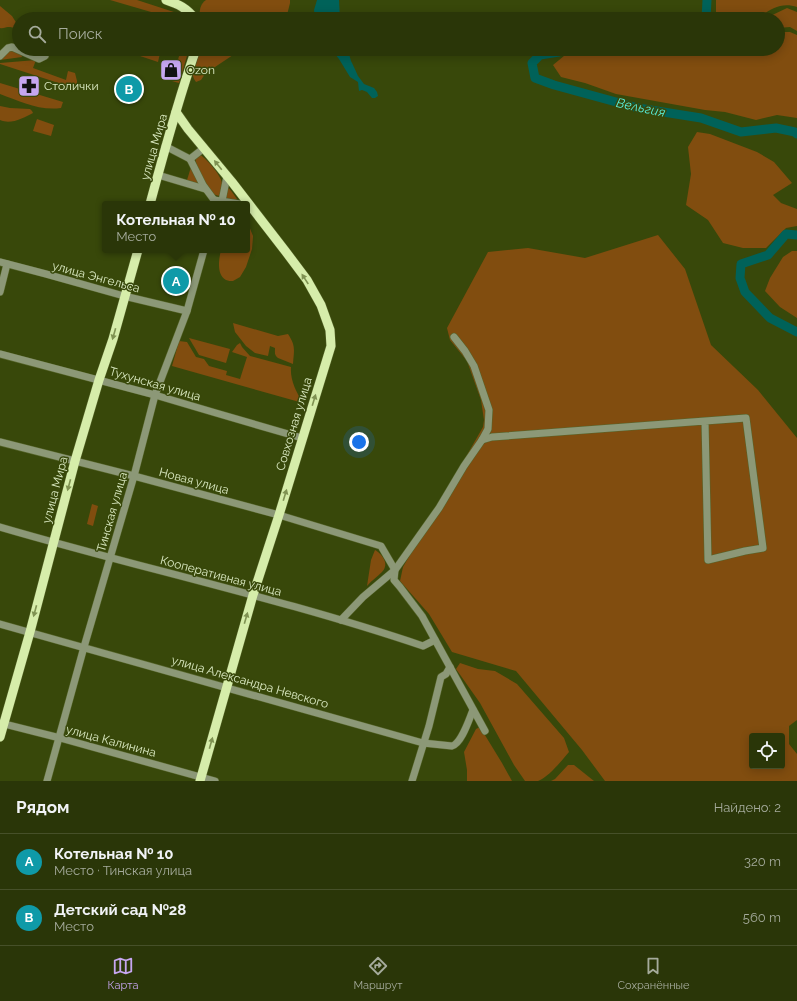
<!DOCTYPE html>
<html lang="ru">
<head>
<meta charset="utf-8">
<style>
	body { margin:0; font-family:Raleway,sans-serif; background:#364116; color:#f1f3f6 }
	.controls { position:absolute; right:12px; bottom:12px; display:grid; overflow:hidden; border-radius:4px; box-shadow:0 2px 10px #0003 }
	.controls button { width:36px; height:36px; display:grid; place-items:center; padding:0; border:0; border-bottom:1px solid #465029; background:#2a3608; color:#f1f3f6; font:20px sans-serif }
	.you { position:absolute; left:359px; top:442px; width:14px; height:14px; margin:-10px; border:3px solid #fff; border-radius:50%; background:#1a73e8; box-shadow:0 0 0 6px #1a73e833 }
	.badge { display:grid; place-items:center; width:26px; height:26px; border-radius:50%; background:#c6a6f0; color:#fff; font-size:13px; font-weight:700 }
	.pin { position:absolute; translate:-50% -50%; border:2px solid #fff; box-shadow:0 1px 4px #0006 }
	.popup { position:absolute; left:102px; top:201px; width:148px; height:52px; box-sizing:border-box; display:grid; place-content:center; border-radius:4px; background:#2a3608; filter:drop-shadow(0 1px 3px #0005); font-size:13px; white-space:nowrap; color:#a5ab9c }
	.popup b { font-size:15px; color:#f1f3f6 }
	.popup::after { content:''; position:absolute; left:50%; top:100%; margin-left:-8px; border:8px solid transparent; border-top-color:#2a3608 }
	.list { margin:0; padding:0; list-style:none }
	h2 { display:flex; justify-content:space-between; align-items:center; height:52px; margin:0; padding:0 16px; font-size:17px }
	h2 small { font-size:13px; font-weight:400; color:#a5ab9c }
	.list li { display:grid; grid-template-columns:26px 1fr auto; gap:12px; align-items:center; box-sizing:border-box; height:56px; padding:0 16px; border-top:1px solid #465029 }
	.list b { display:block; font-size:15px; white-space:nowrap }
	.list p { margin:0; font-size:13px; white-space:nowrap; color:#a5ab9c }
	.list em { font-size:13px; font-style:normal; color:#a5ab9c }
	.icon { flex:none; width:22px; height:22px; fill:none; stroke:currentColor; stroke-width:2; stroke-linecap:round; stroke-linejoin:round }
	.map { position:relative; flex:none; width:797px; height:781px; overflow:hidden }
	.search { position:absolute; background:#2a3608; box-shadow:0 2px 10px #0003; left:12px; right:12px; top:12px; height:44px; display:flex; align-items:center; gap:10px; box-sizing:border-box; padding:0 14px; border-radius:22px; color:#a5ab9c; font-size:15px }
	.sheet { height:164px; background:#2a3608 }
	nav { display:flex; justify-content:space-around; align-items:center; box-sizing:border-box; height:56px; border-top:1px solid #465029; background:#2a3608; font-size:11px; color:#a5ab9c }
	nav a { display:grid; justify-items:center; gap:2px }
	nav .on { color:#c6a6f0 }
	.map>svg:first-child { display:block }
</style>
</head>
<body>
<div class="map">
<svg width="797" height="781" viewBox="0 0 797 781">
	<rect width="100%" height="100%" fill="#38480a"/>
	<g fill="#814d0f" fill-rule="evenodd">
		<path d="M110,0H137L180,14L186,19H175Z"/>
		<path d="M206,0H290V3L286,19H200C199,11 200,4 206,0Z"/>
		<path d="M716,0H797V7C783,2 769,8 759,19H716Z"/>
		<path d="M0,6L12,16L19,27C12,29 14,27 8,27C5,27 3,29 0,28Z"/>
		<path d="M787,8L797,12V31L790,27L778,28V19H764Z"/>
		<path d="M778,32H790L797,35V118L777,115L756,120L725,112L705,110L616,94L585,83L561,77L553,65L570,51L587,49H638L667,53L695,56L708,50L709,49H778Z"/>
		<path d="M9,49L21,53L22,57L0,60V59Z"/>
		<path d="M132,49H161L158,62L134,54Z"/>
		<path d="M181,49H189L179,83L172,81Z"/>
		<path d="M200,49H242L209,71L205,74L201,80L196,82L194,79L193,76Z"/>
		<path d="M36,60L33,68L66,80L68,71L75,73L77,81V89L0,64V63Z"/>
		<path d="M0,83L63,102L61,108C39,111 19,101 0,94Z"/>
		<path d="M0,106L10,108L30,109L32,111L33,113C23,118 11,125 0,120Z"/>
		<path d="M37,119L54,125L51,136L33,131Z"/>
		<path d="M697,132L710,134L757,152L774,162L792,183L773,195L781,203L797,209V226L786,228L766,248H743L723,243L708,220L686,205L691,174L688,147Z"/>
		<path d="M199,154C206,158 221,175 222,183C223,187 221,191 220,196C205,195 198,171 195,158Z"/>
		<path d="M191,167L202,188L187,180Z"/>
		<path d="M227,186L232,192L237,199C232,202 228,200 225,196Z"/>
		<path d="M247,225L249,226L253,236L252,249L246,267L240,277L233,281C231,281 228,281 226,280C216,274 219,259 221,250H247Z"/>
		<path d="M658,235L685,269L711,345L758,390L797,438V720L789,726V744L797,754V781H605L582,750L516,671L452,652L429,614L400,581L403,567L483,427L484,420L481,400L467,361L450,340L447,328L488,252L528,248L585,258ZM752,736H782V766H752Z"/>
		<path d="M792,251H797V318L780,307L765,291L770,278L783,257Z"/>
		<path d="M233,323L278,336L288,334C296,346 294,350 293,364L278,358C274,355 275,352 275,348L270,346L268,356L255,353L246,346L235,332Z"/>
		<path d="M189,338L230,349L226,363L199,355Z"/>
		<path d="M179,341L187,342L196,357L204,359L209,366L227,371L226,375L240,379L247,357L232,352L237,345L240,343L242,347L250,356L291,367C290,380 296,392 303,403L172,366Z"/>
		<path d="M92,504L98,506L93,526L87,524Z"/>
		<path d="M375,550C382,554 390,564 382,572C377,577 372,580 367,586L371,560Z"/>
		<path d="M460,663L478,669L495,671L517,684L564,738L569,752C562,760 549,777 538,781C535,781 529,781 525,781L514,765L480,703L456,669Z"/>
		<path d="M480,727L502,763L512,781H467V770L464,752L476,729Z"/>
		<path d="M568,765H574L594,781H551L555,779Z"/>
	</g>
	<g fill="#006259">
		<path d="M317,0H339L340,19H315L314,10Z"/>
		<path d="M331,49H346L349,54L351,61L353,65L358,76L364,84L374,88L377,92L378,96L375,98H372L367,92L362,90L359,91L358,82L350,77L339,59Z"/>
	</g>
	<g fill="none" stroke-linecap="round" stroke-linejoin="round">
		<g stroke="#006259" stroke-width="9">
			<path d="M706,19L707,0"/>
			<path d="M564,49L559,52L540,55L532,63L535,78L554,85L638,108L701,118L741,132L776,128L795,132L797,134"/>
			<path d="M797,235L786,234L768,255L741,264L740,278L745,292L770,318L797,332"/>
		</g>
		<g stroke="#56652b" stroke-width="8">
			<g id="minor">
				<path d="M0,56L8,48L12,47L39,59L45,56"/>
				<path d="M165,146L190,159L203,185L214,200L215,204"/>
				<path d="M190,159L204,148"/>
				<path d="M158,175L205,189"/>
				<path d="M214,200L240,204"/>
				<path d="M222,201L227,176"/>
				<path d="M0,262L46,274L124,296L187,311"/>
				<path d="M0,292L7,264"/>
				<path d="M0,354L155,395L216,413L302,438"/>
				<path d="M482,440L492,437L705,421L708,560L745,551L763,548L746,418L705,421"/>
				<path d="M0,442L134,476L279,515L381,546L395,570L394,580L400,587L422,616L485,731"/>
				<path d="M0,527C140,568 284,599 423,646L435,640"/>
				<path d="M341,620L363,597L395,570L439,508L464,466L482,440L488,429L489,410L474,366L465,351L454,337"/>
				<path d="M0,624L423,743L452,746C462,743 469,719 473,710"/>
				<path d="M0,723L60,738L215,781"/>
				<path d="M47,781L84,647L134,476L155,395L187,311L204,250"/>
				<path d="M412,781L429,726L441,677L446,674L450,667"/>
			</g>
		</g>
		<g stroke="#56652b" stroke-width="10">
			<g id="major">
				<path d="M166,0C178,4 187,8 195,19"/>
				<path d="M176,112L188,129L232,182L286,252L307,280L321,305L330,330L331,346L279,515L253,595L200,781"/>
				<path d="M150,204C164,152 178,100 196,49"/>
				<path d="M0,737L30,632L75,461L99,380L113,339L138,250"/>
			</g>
		</g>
		<use href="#minor" stroke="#8c9877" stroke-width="7"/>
		<use href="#major" stroke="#d6edaa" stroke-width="9"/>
	</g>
	<defs><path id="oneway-solid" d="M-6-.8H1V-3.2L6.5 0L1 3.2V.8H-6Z"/></defs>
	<g fill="#7f9252">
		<use href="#oneway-solid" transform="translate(218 165) rotate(-129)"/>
		<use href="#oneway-solid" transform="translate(305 279) rotate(-123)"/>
		<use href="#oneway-solid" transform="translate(114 334) rotate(106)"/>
		<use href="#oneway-solid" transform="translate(314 400) rotate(-73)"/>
		<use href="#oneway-solid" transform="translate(69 485) rotate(105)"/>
		<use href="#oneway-solid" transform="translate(285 495) rotate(-73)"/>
		<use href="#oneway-solid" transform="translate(35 611) rotate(105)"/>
		<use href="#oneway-solid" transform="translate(246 618) rotate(-74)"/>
		<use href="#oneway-solid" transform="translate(211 743) rotate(-74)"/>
	</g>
	<defs>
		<g id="shop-square" transform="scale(1.15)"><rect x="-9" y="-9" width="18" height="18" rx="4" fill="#c6a6f0" stroke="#38480a"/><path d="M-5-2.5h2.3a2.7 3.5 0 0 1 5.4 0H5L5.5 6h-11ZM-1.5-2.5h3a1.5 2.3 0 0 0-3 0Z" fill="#111"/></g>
		<g id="pharmacy-square" transform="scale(1.15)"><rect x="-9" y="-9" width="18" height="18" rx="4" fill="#c6a6f0" stroke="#38480a"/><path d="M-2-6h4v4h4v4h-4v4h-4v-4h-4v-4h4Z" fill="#111"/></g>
	</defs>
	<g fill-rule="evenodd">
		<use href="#shop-square" x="171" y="70"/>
		<use href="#pharmacy-square" x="29" y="86"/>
	</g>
	<g text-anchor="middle" stroke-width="3" stroke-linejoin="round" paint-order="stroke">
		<g font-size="12" fill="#dcebc4" stroke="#38480a" text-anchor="start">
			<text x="186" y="74">Ozon</text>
			<text x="44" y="90">Столички</text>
		</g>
		<g font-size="12" fill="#dcebc4" stroke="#38480a">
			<text transform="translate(154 147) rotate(-74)" y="4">улица Мира</text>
			<text transform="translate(96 277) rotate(15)" y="4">улица Энгельса</text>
			<text transform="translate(155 384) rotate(16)" y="4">Тухунская улица</text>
			<text transform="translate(294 424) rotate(-73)" y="4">Совхозная улица</text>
			<text transform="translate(194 481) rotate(15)" y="4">Новая улица</text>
			<text transform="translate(55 490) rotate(-75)" y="4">улица Мира</text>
			<text transform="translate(112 512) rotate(-74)" y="4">Тинская улица</text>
			<text transform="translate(221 576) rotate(15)" y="4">Кооперативная улица</text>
			<text transform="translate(250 682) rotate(16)" y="4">улица Александра Невского</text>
			<text transform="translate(111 741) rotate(15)" y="4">улица Калинина</text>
		</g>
		<g font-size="13" font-style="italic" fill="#58efdd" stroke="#38480a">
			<text transform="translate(641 107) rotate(12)" y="5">Вельгия</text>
		</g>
	</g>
</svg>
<div class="controls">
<button><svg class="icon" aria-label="locate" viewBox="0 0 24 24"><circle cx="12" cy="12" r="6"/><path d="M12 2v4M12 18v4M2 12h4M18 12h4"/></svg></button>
</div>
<div class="you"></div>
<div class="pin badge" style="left:176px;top:281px;background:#0f9aa8">A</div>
<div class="popup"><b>Котельная № 10</b>Место</div>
<div class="pin badge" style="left:129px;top:89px;background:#0f9aa8">B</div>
<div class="search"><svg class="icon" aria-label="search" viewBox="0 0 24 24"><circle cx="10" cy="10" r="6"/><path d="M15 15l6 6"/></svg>Поиск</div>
</div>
<section class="sheet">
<h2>Рядом<small>Найдено: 2</small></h2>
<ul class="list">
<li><span class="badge" style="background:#0f9aa8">A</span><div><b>Котельная № 10</b><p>Место · Тинская улица</p></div><em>320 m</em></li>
<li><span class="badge" style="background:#0f9aa8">B</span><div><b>Детский сад №28</b><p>Место</p></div><em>560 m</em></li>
</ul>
</section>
<nav>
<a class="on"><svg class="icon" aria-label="map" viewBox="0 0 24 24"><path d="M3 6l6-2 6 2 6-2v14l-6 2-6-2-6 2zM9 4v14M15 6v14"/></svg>Карта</a>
<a><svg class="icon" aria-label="directions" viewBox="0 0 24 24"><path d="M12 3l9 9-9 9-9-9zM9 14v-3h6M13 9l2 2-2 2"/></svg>Маршрут</a>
<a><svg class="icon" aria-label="saved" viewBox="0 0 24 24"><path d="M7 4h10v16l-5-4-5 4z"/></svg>Сохранённые</a>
</nav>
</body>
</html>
